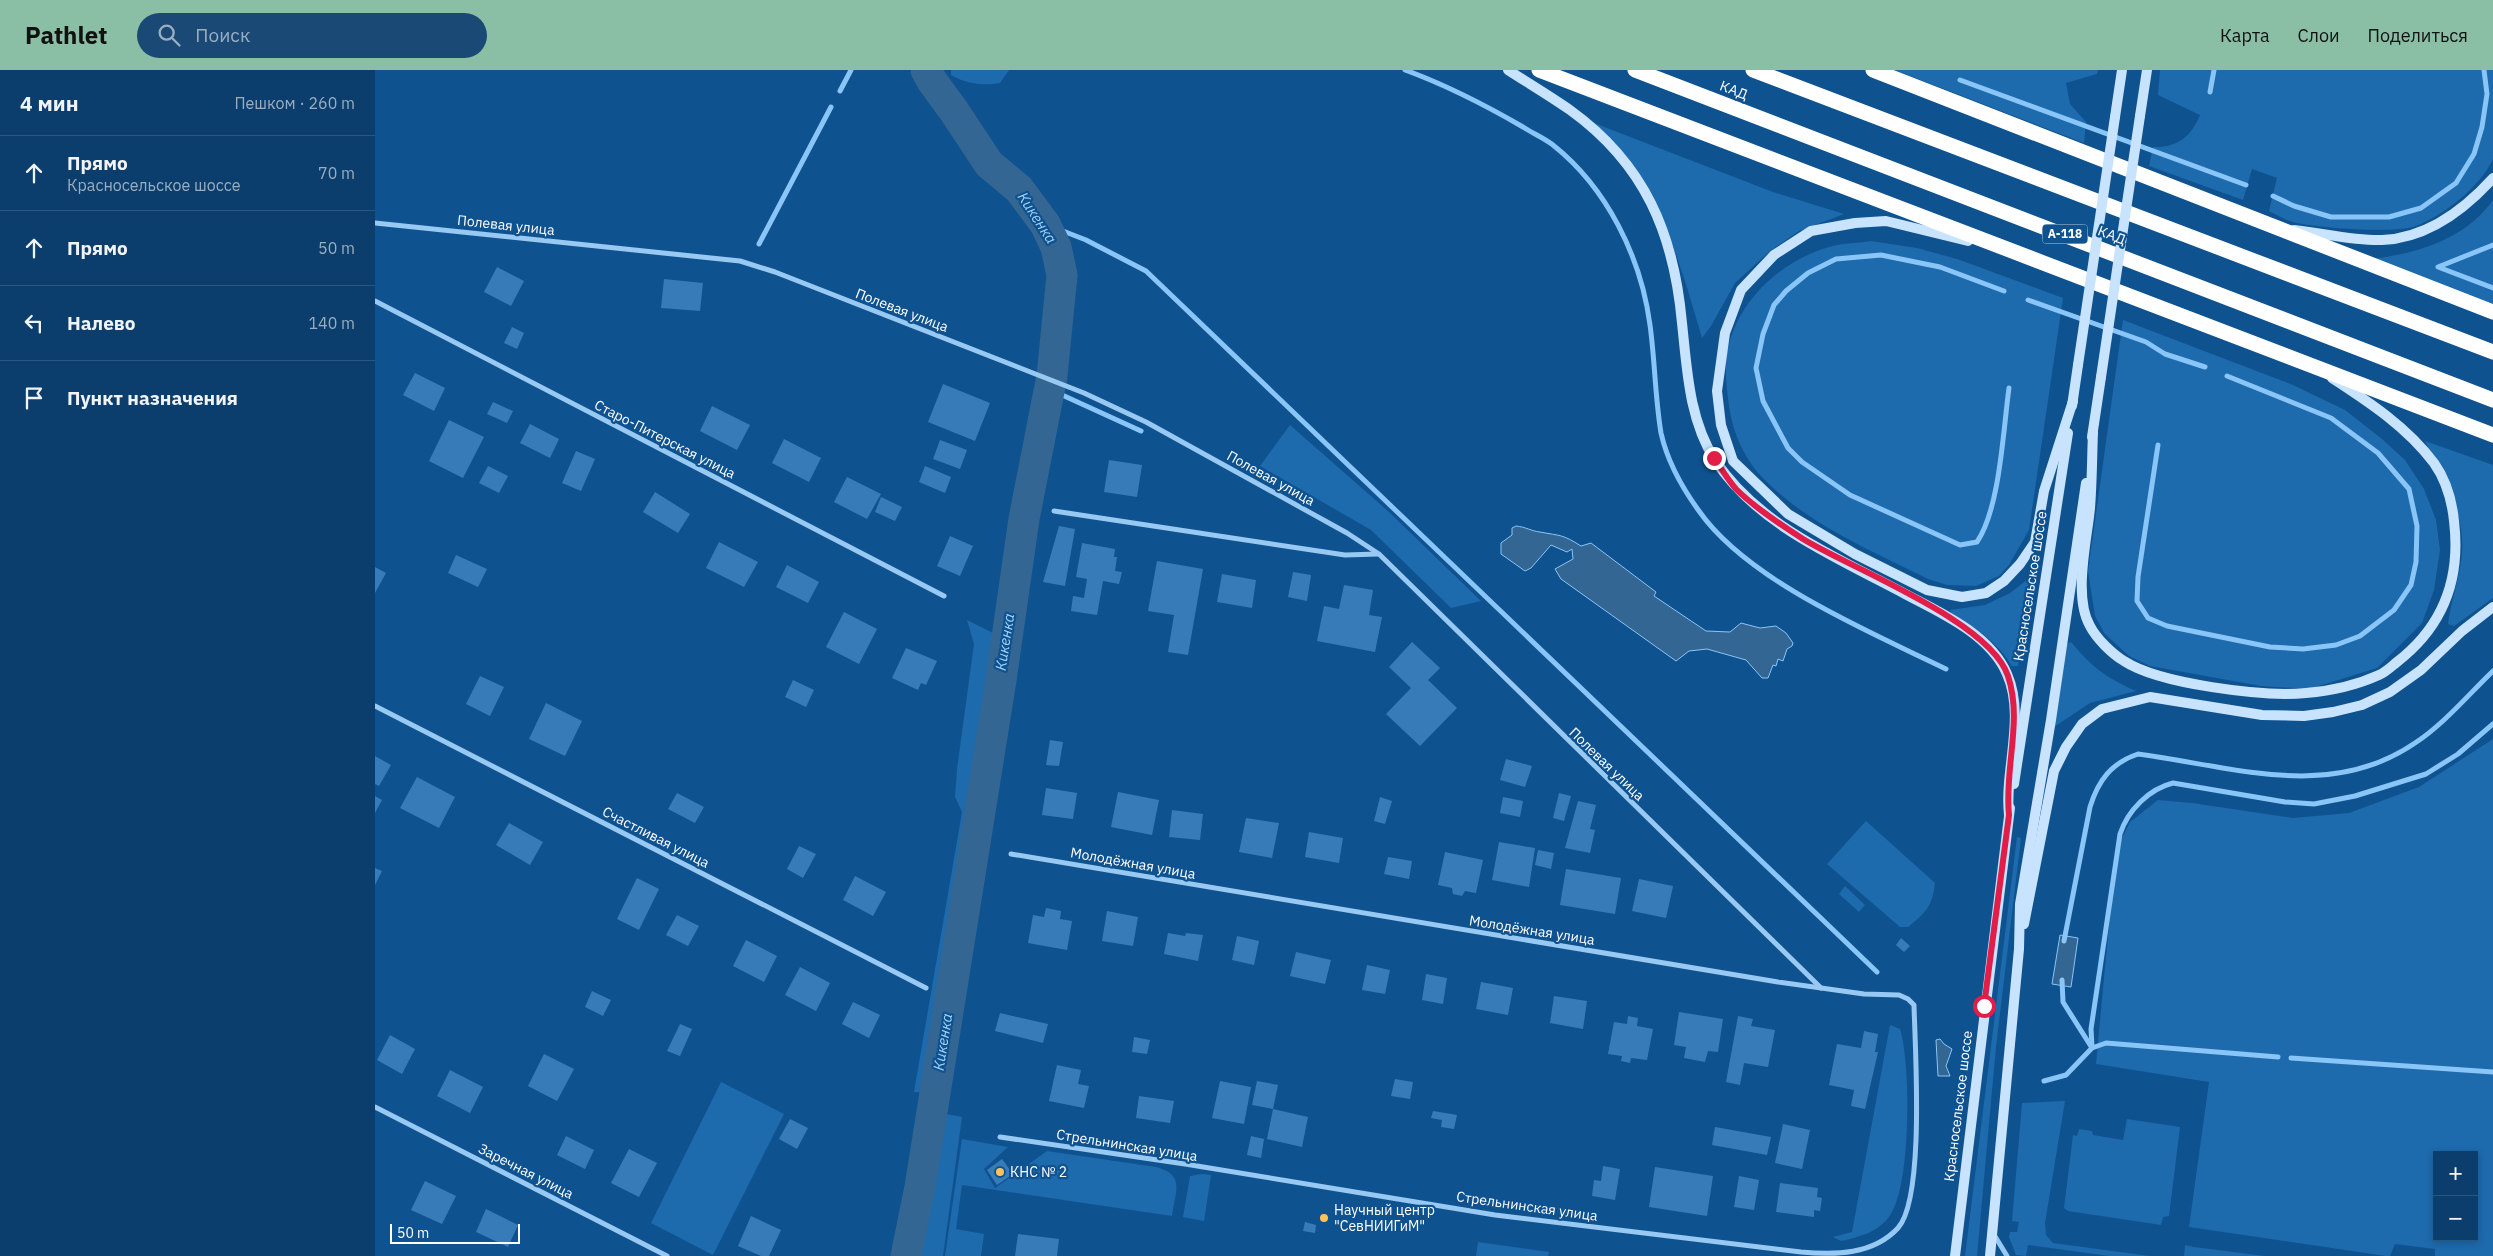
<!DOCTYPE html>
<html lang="ru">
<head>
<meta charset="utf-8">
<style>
	body { margin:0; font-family:"IBM Plex Sans",sans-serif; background:#194974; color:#f1f3f6 }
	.controls { position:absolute; right:15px; bottom:15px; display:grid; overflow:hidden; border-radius:0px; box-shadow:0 2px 8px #0003 }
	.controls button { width:45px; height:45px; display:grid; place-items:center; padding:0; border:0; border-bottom:1px solid #2b577f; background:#0b3e6c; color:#f1f3f6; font:25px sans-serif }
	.scale { position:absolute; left:15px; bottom:12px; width:130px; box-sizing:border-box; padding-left:5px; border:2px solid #fff; border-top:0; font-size:14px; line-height:18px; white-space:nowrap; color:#fff; -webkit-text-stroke:4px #0f5290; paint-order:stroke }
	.stop { position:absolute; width:15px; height:15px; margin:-11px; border:4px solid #e11d48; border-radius:50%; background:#fff }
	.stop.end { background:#e11d48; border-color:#fff; box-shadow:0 1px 5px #0008 }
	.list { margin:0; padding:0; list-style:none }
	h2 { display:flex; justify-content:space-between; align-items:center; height:65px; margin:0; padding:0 20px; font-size:21px }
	h2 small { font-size:16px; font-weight:400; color:#9aaec2 }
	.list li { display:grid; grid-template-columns:32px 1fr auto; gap:15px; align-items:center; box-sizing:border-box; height:75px; padding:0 20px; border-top:1px solid #2b577f }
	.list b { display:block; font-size:19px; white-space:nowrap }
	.list p { margin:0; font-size:16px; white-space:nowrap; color:#9aaec2 }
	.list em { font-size:16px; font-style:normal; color:#9aaec2 }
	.icon { flex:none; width:28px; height:28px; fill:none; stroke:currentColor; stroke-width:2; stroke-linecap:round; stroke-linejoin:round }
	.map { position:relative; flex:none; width:2118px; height:1186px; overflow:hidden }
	header { display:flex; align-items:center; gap:30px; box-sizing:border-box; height:70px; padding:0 25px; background:#8abfa5; color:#111 }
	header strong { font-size:24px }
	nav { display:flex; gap:28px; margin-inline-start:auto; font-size:18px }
	.search { width:350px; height:45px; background:#194974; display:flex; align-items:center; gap:12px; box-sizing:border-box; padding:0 18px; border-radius:28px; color:#9aaec2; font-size:19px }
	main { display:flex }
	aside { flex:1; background:#0b3e6c }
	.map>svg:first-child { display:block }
</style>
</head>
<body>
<header>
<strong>Pathlet</strong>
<div class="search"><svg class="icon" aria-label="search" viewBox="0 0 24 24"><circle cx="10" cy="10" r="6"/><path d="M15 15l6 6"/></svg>Поиск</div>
<nav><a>Карта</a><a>Слои</a><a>Поделиться</a></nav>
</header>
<main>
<aside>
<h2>4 мин<small>Пешком · 260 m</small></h2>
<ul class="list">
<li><svg class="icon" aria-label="ahead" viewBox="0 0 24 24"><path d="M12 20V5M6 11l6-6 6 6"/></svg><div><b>Прямо</b><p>Красносельское шоссе</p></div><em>70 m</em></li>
<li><svg class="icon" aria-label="ahead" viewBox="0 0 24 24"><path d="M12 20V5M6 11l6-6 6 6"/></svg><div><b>Прямо</b></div><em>50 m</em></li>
<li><svg class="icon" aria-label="left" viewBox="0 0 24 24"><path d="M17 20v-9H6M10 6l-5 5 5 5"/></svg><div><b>Налево</b></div><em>140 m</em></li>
<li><svg class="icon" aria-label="arrive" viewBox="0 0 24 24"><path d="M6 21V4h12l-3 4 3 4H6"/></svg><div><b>Пункт назначения</b></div></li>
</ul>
</aside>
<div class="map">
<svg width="2118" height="1186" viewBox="0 0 2118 1186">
	<rect width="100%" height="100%" fill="#0f5290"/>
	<g fill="#1d6aad" fill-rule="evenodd">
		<path d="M576,0H634L625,13C607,16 592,14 576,5Z"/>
		<path d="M1520,0H1723L1722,4L1691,13L1695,34L1711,52L1709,73Z"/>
		<path d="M1785,0H2118V89C2106,116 2068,146 2041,156C2021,164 1941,158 1918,152C1910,150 1902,145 1894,141L1902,108L1877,99L1868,130L1774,96L1778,77C1802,78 1816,67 1825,45L1783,25Z"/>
		<path d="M1219,53L1398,122L1469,144L1424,161L1395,181L1360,213L1336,256L1327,268C1309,207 1293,148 1258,95C1247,80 1231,66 1219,53Z"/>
		<path d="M2118,130V236L1996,189C2041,184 2091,169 2118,130Z"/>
		<path d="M1496,171L1542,178L1582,189L1688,228L1654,460L1634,495L1624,506L1601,516L1572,515L1553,509C1499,482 1432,454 1389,409C1367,387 1356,358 1353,328C1351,313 1350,297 1352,283C1362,228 1410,187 1462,175C1473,173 1485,173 1496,171Z"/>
		<path d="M1748,250L1918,315L1970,340L2007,369L2030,390L2049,419L2061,450L2065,480L2059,520L2047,553L2002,598L1934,619L1886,616L1775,596L1754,586L1729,563L1720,546L1713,501Z"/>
		<path d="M667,325L676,328L677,337L652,456L572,966L560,1032L550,1040L554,1023L539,1022L587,742L580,727L582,699L599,574L592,550L622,565L608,684L664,327Z"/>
		<path d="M915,355L1014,442L1106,531L1076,538L996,460L885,396Z"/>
		<path d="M2050,371L2118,395V528L2079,556L2073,554C2076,530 2085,507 2087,483C2090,443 2068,405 2050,371Z"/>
		<path d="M1652,510L1656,512L1643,596H1637C1622,572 1602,558 1577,544L1575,540L1610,535L1635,523Z"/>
		<path d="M1696,572C1718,598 1730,607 1761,621L1715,633L1679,657L1691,574Z"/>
		<path d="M2118,669V1186H2060V1179L2020,1174L2015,1186H2011L1814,1157L1834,1012L1721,994L1741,780L1755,752L1783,730L1817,733L1918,748L1974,743L2044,717ZM2062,1085H2099V1167H2062Z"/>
		<path d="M1491,751L1560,813C1557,837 1551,842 1533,857H1525L1452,794Z"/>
		<path d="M1642,767L1646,768L1621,977L1602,1186H1590Z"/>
		<path d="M1470,816L1490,835L1484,842L1464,824Z"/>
		<path d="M1515,955L1525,959C1536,994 1536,1110 1517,1142C1507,1161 1485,1167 1466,1171L1458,1167L1477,1162Z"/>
		<path d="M346,1012L409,1044L338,1185L276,1153Z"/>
		<path d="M1690,1031L1670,1153L1671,1165L1678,1173L1775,1186H1734L1653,1175L1651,1186L1641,1185L1634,1167L1635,1162H1642L1644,1152L1637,1151L1647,1033Z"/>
		<path d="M561,1042L587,1047L568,1186H535Z"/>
		<path d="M1752,1049L1805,1057L1794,1146L1788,1147L1786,1155L1693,1141L1689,1138L1698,1065L1702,1066L1704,1059L1717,1061L1718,1065L1748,1070Z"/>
		<path d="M587,1069L633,1077L609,1099L620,1118L672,1081L781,1097C811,1105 800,1121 797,1146L587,1115L581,1159L609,1164L606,1186H570Z"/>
		<path d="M827,1104L836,1105L829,1151L808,1147L815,1106Z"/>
		<path d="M1103,1172L1174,1182L1173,1186H1101Z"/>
		<path d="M1810,1175L1819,1177L1890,1186H1809Z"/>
	</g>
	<g fill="#346693" stroke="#89c5f7">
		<path d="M1141,456C1151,457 1156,461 1165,462C1186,466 1187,464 1206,476L1216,473L1281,522L1279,526L1331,561L1355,562L1366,553L1385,558L1401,556L1411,563L1418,573L1417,576L1412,579L1408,591L1403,589L1401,596L1398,595L1393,608H1387L1371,590L1332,579L1314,581L1301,591L1186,509L1180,499L1198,489L1197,479L1192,482L1176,475L1156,498L1150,501L1126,484V473L1137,465V458Z"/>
		<path d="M1685,865L1703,868L1696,917L1677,914Z"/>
		<path d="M1565,969L1569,974L1577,979L1571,996L1575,1006H1563L1561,970Z"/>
	</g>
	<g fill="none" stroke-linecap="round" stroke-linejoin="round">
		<g stroke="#89c5f7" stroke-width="5">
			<path d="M1030,0C1071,15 1110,35 1148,57C1157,63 1169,68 1178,75C1232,118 1266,187 1275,255C1280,291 1280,327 1286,363C1292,390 1308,419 1324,441C1373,511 1495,562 1571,599"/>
			<path d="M1585,10L1871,115"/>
			<path d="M465,21L476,0"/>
			<path d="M1835,22L1839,0"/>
			<path d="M1898,126L1919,136L1956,147H2014L2046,138L2081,113L2099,84L2107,57L2112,24L2109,0"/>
			<path d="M670,154L711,170L771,201L1502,902"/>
			<path d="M384,174L456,37"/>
			<path d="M2118,175L2063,197L2118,218"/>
			<path d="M1629,221L1565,197L1506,185L1461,189L1433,203L1411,221L1399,235L1388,264L1381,298L1388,331L1413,378L1427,392L1475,425L1585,475L1602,472C1625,438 1628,361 1634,318"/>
			<path d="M1653,230L1771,272L1790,284L1830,297"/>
			<path d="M674,319L766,361"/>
			<path d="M1783,375L1763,507L1762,531L1773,548L1792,556L1895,577L1928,579L1961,575L1985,566L2019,540L2036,515L2041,492L2042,456L2034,419L2003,383L1956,348L1852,306"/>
			<path d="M1689,871L1715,737C1723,711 1736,693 1763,684C1856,696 1954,732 2040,673C2069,654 2093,625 2118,601"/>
			<path d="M1687,910L1688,932L1717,978"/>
			<path d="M1717,977L1716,959L1745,764C1753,740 1774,719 1798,713L1910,732L1939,734L1980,726L2051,704L2083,684L2118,654"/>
			<path d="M1916,988L2118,1002"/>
			<path d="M1669,1011L1691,1005L1717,978L1731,973L1903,987"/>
		</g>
		<path stroke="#346693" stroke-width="31" d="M531,1186L545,1117L626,610L649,449L677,306L687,205L681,177L670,154L644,119L614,94L579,41L557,11L551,0"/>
	</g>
	<g fill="#377cb9">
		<path d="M122,197L149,211L136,236L109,222Z"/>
		<path d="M289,209L328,213L325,241L286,238Z"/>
		<path d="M137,257L149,263L142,279L129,273Z"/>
		<path d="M40,303L70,318L59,341L28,325Z"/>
		<path d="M568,314L615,333L600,371L553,352Z"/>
		<path d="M118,332L138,341L132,353L112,344Z"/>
		<path d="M337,336L375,355L362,380L325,361Z"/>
		<path d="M74,350L109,367L88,408L54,391Z"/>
		<path d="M155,354L184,369L175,388L145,373Z"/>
		<path d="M409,369L446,388L434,412L397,393Z"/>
		<path d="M565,370L592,380L585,399L558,389Z"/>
		<path d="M201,381L220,389L206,421L187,413Z"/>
		<path d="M734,390L767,395L762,427L729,422Z"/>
		<path d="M113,396L133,406L124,423L104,413Z"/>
		<path d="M550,396L576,407L570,423L544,412Z"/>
		<path d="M472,407L506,424L492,449L459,432Z"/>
		<path d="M280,422L315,444L303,463L268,442Z"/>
		<path d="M506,427L527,437L520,451L500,442Z"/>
		<path d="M684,456L700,459L690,516L668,512Z"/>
		<path d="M575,466L598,476L585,506L562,496Z"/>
		<path d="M344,472L383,492L369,517L331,498Z"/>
		<path d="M707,473L740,479L739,487H742L740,501L747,502L744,514L728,511L722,545L696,541L698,526L709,528L712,509L701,507Z"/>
		<path d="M81,485L112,499L103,517L73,503Z"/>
		<path d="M782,491L828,499L813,585L793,582L799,545L773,541Z"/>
		<path d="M412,495L444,512L433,533L401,517Z"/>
		<path d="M0,497L11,503L0,523Z"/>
		<path d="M918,502L936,505L932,531L913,527Z"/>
		<path d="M847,504L881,510L877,538L842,532Z"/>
		<path d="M969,515L998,520L994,545L1007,547L1000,582L942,571L949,536L964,539Z"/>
		<path d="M469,542L502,559L484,594L451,577Z"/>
		<path d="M1037,572L1065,598L1053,610L1082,638L1045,676L1011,644L1036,618L1014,597Z"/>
		<path d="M531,578L562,591L551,615L546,613L543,620L517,608Z"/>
		<path d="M105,606L129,617L115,646L91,634Z"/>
		<path d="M418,610L439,620L431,637L410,627Z"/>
		<path d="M171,633L207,651L190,686L154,669Z"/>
		<path d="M675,670L688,672L684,696L671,695Z"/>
		<path d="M0,686L16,695L4,716L0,714Z"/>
		<path d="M1131,689L1157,696L1150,717L1125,710Z"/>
		<path d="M42,707L80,727L64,758L25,738Z"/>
		<path d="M671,718L702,723L698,749L667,745Z"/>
		<path d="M743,722L784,730L777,765L736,757Z"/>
		<path d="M302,723L329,737L320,753L293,739Z"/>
		<path d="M1184,723L1196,726L1189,751L1178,748Z"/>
		<path d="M0,726L7,730L0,743Z"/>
		<path d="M1005,727L1017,731L1010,754L999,751Z"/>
		<path d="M1128,727L1148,731L1145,747L1125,743Z"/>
		<path d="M1203,731L1221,735L1215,759L1220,760L1215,783L1190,778Z"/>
		<path d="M797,740L828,744L825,770L794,767Z"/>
		<path d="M871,748L904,753L897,788L864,782Z"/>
		<path d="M134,753L168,772L155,795L121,775Z"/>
		<path d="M934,762L968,768L964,793L930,787Z"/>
		<path d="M1124,772L1160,778L1154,817L1117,810Z"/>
		<path d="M424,776L441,784L428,808L412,799Z"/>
		<path d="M1163,780L1179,783L1176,799L1160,795Z"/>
		<path d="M1070,782L1108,790L1101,823L1090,821L1087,826L1078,824L1077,818L1063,815Z"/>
		<path d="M1013,787L1037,791L1034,809L1009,804Z"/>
		<path d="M0,798L7,801L0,815Z"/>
		<path d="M1191,799L1246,808L1240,844L1185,835Z"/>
		<path d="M480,806L511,822L498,846L468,830Z"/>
		<path d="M262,808L284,819L264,860L242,849Z"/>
		<path d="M1264,809L1298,816L1291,848L1257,841Z"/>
		<path d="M671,838L686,841L685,849L697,851L692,880L653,873L658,845L669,847Z"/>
		<path d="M732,841L763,847L758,876L727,871Z"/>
		<path d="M302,845L324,856L313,876L291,865Z"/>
		<path d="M793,863L810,866L811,863L828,865L823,891L789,884Z"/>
		<path d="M862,866L884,871L879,895L857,890Z"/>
		<path d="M1526,868L1535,876L1529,882L1521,875Z"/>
		<path d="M371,870L402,886L389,912L358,896Z"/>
		<path d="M921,882L956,890L950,914L915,906Z"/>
		<path d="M992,895L1015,900L1010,924L987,920Z"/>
		<path d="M425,897L455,913L441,941L410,925Z"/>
		<path d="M1051,904L1072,908L1068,934L1047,930Z"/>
		<path d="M1106,912L1138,918L1133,945L1101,939Z"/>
		<path d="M217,921L236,930L228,946L210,937Z"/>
		<path d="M1179,926L1212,931L1208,959L1175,953Z"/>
		<path d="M478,932L505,945L494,968L467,954Z"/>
		<path d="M1304,942L1348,949L1343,982L1333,981L1330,992L1309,988L1311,977L1299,975Z"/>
		<path d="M625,943L673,954L668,973L620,961Z"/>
		<path d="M1253,946L1263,948L1262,956L1278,959L1272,990L1256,988L1255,993L1246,991L1247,986L1233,984L1239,952L1252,954Z"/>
		<path d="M1363,946L1378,949L1376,956L1400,960L1393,997L1369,993L1365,1015L1351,1012Z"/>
		<path d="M305,954L317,959L305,986L292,981Z"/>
		<path d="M1489,961L1503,964L1500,982H1503L1490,1039L1476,1036L1479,1020L1454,1015L1462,974L1486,978Z"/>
		<path d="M15,965L40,979L27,1004L2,990Z"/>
		<path d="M759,967L775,970L772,984L757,982Z"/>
		<path d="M169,984L199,999L182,1031L153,1016Z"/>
		<path d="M682,995L706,1000L703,1014L714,1016L709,1038L674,1031Z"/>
		<path d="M75,1000L108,1017L95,1043L62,1026Z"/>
		<path d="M1020,1009L1038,1012L1035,1029L1016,1026Z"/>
		<path d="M845,1011L876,1017L869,1054L837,1048Z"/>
		<path d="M882,1011L903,1015L898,1039L877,1035Z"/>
		<path d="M764,1026L799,1031L795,1053L761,1048Z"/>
		<path d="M898,1039L933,1047L927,1077L892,1069Z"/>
		<path d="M1058,1041L1082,1045L1079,1059L1066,1057L1067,1050L1056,1048Z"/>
		<path d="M415,1049L433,1058L422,1079L404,1069Z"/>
		<path d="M1408,1054L1435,1060L1427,1099L1400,1093Z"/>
		<path d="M1340,1057L1396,1067L1392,1085L1337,1075Z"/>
		<path d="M191,1066L219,1080L210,1099L182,1085Z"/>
		<path d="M876,1066L889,1069L886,1088L872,1085Z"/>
		<path d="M254,1079L282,1093L264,1127L236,1113Z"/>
		<path d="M627,1089L638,1104L622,1115L612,1100Z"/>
		<path d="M1228,1096L1245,1099L1240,1130L1217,1126L1219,1110L1226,1111Z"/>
		<path d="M1280,1097L1338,1106L1332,1146L1274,1137Z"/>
		<path d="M1364,1106L1384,1110L1379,1140L1359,1137Z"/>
		<path d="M50,1111L81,1126L67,1154L36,1140Z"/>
		<path d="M1405,1113L1443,1118L1442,1127L1447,1128L1445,1141L1439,1140V1147L1401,1142Z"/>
		<path d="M111,1139L143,1155L133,1177L101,1162Z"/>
		<path d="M376,1146L406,1160L394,1186H386L363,1176Z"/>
		<path d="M930,1152L941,1155L940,1163L928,1161Z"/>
		<path d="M643,1164L684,1169L682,1186H640Z"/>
	</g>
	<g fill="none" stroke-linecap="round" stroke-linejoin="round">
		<g stroke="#98c9f3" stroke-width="5">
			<path d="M0,153L365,191L400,202L709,323L771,352L972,463L1004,484L1446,918"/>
			<path d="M0,231L569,526"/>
			<path d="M679,441L970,485L1003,484"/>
			<path d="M0,636L551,918"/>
			<path d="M0,1037L292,1186"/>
			<path d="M625,1067L810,1094L1120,1145L1426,1182C1460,1185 1498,1185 1523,1158C1550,1128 1540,978 1539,935L1533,929L1524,925L1489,924L1403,912L636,784"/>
			<path d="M1618,1163L1632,1186"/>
		</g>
		<g stroke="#c7e3fd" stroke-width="10">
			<path d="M1133,0C1153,13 1175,26 1195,40C1270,94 1299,164 1307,253C1312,299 1314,350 1340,390C1384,457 1466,489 1534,526C1569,544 1616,566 1632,604C1651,647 1629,700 1634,745"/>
			<path d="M1765,46L1772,0"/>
			<path d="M1740,47L1747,0"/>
			<path d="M1919,160C1948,163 1979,171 2007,170C2052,168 2089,140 2118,108"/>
			<path d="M1593,171L1511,151L1480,153L1436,161L1399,185L1366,220L1350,263L1342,321L1346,355L1358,391L1413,444L1480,484L1552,520L1587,527L1611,523L1629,511L1645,494L1660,472L1669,421L1698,331"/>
			<path d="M1697,336L1703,295"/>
			<path d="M1718,362C1717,387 1717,413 1715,438C1712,470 1698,527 1715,556C1721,568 1737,584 1749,591C1784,614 1888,627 1931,623C1955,621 1982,615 2004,605C2011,602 2017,596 2022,592C2069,556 2086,509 2079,451C2077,431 2071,410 2059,393C2032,357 1994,332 1957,308"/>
			<path d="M1717,367L1726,307"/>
			<path d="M1639,714L1693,363"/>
			<path d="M1649,854L1679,701L1691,677L1707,654L1727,639L1775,627L1887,645L1929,646L1958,642L1987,635L2015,622L2046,600L2087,561L2118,537"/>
			<path d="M1580,1186L1635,738"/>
			<path d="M1615,1186L1644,879L1645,834L1676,650L1711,413"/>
		</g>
		<g stroke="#fff" stroke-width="15">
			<path d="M1164,0L2118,365"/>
			<path d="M1260,0L2118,330"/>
			<path d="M1378,0L2118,282"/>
			<path d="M1498,0L2118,242"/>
		</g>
		<g stroke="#c7e3fd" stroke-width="10">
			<path d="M1703,295L1740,47"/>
			<path d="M1726,307L1765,46"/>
		</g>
	</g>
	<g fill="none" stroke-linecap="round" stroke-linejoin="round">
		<path stroke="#e11d48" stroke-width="6" d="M1339,388C1346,398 1353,410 1361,419C1380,438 1406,455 1428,469C1477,499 1615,551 1633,606C1648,651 1629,699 1634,745L1609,936"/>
	</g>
	<g fill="#ffc25a" stroke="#0f5290" stroke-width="2">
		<circle cx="625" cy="1102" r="5"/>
		<circle cx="949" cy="1148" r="5"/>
	</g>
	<g text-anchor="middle" stroke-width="4.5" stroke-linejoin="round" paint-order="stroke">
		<rect fill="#0f5290" stroke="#b7cbde" stroke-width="1" x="1667.5" y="154.5" width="45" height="19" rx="4"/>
		<g font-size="12" font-weight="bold" fill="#fff">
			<text x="1690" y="168">А-118</text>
		</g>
		<g font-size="14" fill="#fff" stroke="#0f5290">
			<text transform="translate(1359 20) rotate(21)" y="5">КАД</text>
			<text transform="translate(131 155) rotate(6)" y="5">Полевая улица</text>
			<text transform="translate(1737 165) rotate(21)" y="5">КАД</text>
			<text transform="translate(527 240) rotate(21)" y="5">Полевая улица</text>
			<text transform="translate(290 369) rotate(27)" y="5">Старо-Питерская улица</text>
			<text transform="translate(896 408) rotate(29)" y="5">Полевая улица</text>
			<text transform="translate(1655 516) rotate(-81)" y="5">Красносельское шоссе</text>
			<text transform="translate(1232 694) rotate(44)" y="5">Полевая улица</text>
			<text transform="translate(281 767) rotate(27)" y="5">Счастливая улица</text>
			<text transform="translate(758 793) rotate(10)" y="5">Молодёжная улица</text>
			<text transform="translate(1157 860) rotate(9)" y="5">Молодёжная улица</text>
			<text transform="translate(1583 1036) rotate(-83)" y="5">Красносельское шоссе</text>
			<text transform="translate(752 1075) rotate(9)" y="5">Стрельнинская улица</text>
			<text transform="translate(151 1101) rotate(27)" y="5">Заречная улица</text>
			<text transform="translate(1152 1136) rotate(8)" y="5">Стрельнинская улица</text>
		</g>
		<g font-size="14" fill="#fff" stroke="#0f5290" text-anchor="start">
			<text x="635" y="1107">КНС № 2</text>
			<text x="959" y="1145">Научный центр<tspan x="959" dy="16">"СевНИИГиМ"</tspan></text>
		</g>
		<g font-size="15" font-style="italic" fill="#a4d3fb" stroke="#0f5290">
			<text transform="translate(662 148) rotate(57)" y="5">Кикенка</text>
			<text transform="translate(630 572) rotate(-81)" y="5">Кикенка</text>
			<text transform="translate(568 972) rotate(-81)" y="5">Кикенка</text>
		</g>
	</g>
</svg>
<div class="controls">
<button>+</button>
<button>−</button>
</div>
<div class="scale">50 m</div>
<div class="stop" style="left:1609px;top:936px"></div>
<div class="stop end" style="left:1339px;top:388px"></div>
</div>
</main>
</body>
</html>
